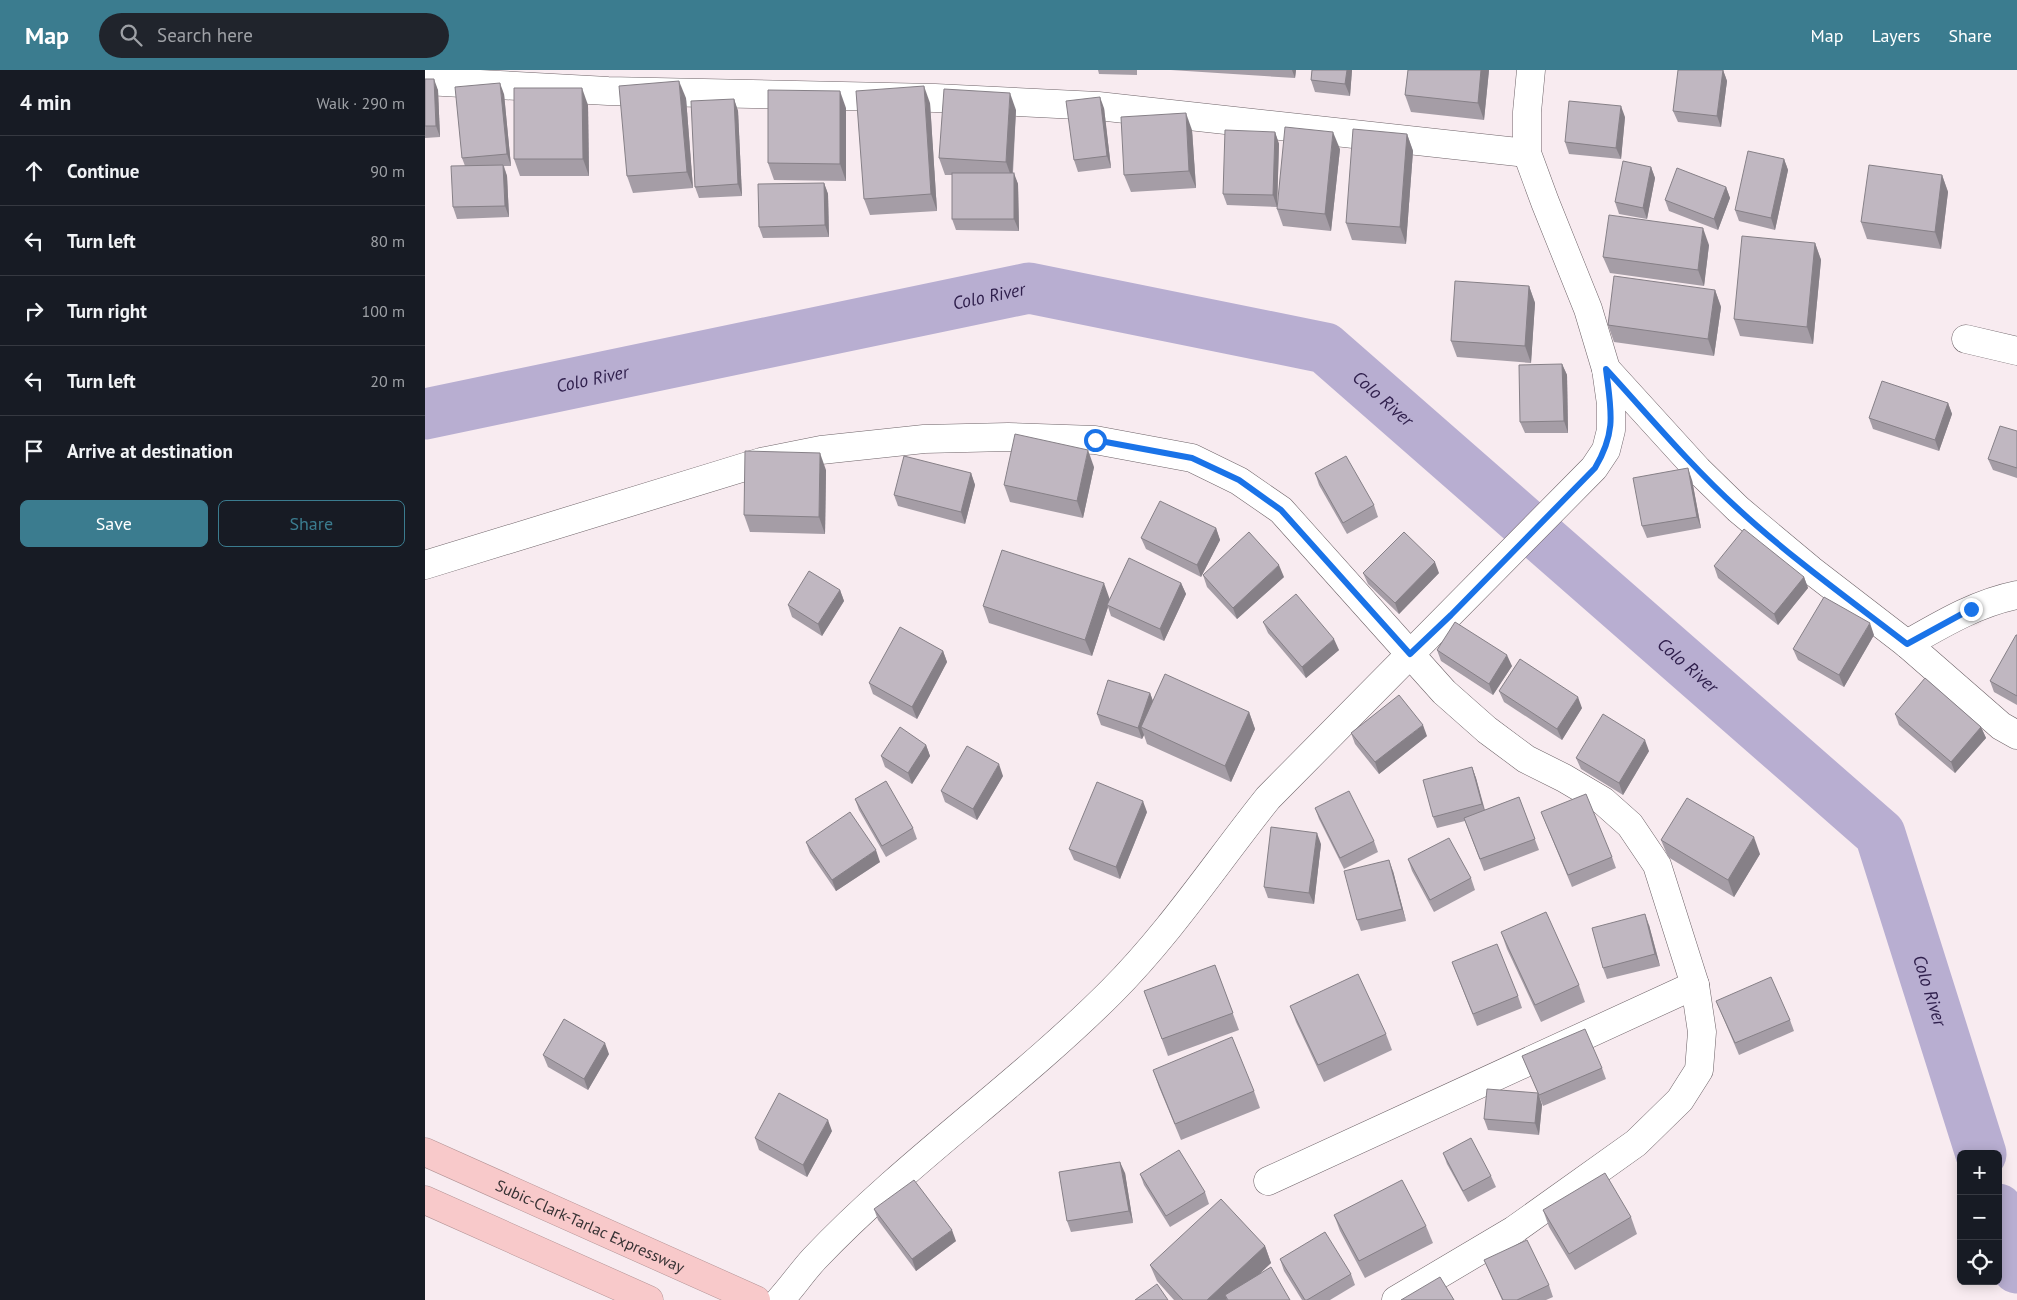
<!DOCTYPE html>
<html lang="en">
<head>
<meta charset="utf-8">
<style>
	body { margin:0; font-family:"PT Sans",sans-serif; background:#20242c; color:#f1f3f6 }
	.controls { position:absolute; right:15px; bottom:15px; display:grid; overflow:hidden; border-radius:8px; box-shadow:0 2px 12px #0003 }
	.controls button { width:45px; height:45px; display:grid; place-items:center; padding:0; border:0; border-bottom:1px solid #363941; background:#171b24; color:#f1f3f6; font:25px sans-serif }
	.stop { position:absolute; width:15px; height:15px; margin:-11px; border:4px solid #1a73e8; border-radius:50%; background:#fff }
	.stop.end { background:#1a73e8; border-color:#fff; box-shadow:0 1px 5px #0008 }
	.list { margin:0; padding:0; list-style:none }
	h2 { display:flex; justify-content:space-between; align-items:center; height:65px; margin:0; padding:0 20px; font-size:21px }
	h2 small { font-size:16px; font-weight:400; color:#9ea1a6 }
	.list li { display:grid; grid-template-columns:32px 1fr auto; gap:15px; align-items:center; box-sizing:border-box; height:70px; padding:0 20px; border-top:1px solid #363941 }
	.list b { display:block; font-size:19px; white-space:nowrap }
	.list em { font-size:16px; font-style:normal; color:#9ea1a6 }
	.actions { display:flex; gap:10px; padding:15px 20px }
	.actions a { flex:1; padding:11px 0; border:1px solid #3b7c8f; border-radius:8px; text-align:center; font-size:18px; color:#3b7c8f }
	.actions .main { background:#3b7c8f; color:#fff }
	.icon { flex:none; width:28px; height:28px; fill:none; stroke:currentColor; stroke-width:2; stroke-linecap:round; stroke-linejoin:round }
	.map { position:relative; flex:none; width:1592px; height:1230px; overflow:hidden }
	header { display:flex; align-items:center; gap:30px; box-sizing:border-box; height:70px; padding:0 25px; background:#3b7c8f; color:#fff }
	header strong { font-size:24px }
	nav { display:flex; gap:28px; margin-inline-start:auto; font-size:18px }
	.search { width:350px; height:45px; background:#20242c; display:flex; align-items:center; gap:12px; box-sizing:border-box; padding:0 18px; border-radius:28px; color:#9ea1a6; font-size:19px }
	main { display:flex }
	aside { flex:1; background:#171b24 }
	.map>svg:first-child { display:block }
</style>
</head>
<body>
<header>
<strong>Map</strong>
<div class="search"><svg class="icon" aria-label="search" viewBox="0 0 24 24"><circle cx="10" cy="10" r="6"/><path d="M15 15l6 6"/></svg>Search here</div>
<nav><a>Map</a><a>Layers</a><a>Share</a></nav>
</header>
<main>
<aside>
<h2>4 min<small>Walk · 290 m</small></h2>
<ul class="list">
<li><svg class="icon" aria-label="ahead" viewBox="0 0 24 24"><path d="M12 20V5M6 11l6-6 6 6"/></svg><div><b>Continue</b></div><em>90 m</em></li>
<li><svg class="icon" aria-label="left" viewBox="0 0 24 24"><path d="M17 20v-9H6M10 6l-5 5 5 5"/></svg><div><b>Turn left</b></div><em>80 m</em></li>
<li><svg class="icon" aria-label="right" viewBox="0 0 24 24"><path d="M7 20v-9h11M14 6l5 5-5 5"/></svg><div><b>Turn right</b></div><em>100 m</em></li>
<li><svg class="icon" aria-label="left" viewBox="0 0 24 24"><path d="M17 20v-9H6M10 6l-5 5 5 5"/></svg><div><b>Turn left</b></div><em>20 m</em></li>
<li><svg class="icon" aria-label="arrive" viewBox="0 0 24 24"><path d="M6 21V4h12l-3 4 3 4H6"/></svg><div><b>Arrive at destination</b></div></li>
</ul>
<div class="actions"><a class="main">Save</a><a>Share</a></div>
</aside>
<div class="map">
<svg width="1592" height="1230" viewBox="0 0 1592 1230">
	<rect width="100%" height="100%" fill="#f8ebf0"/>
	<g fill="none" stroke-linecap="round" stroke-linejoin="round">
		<g stroke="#b8aed1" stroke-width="51">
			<path id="s1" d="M0,344L604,218L900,278L1455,764L1556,1084"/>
			<path d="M1573,1139L1592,1198"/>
		</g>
		<g stroke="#6e6368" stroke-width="29">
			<g id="minor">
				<path d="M0,11L183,21L510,28L673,36L1102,83"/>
				<path d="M1541,269L1592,281"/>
				<path d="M1181,299L1273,400L1313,439L1386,500L1482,574L1576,656L1592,665"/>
				<path d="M0,495L336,392L396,380L499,369L583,367L670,370L767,388L814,411L856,440L1019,622L1062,660L1101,689L1139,708L1178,731L1205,755L1232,795L1270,915L1277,962L1274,1000L1255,1030L1211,1073L1089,1160L971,1230"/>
				<path d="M1482,574C1517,554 1552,533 1592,525"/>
				<path d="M843,1111L1270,915"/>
				<path d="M355,1230C367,1217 377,1202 389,1189C481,1092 592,1016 686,922C745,863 791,793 843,728L1169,398L1181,380L1186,360V334L1181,299L1163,239L1120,132L1102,83V42L1106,0"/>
			</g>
		</g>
		<g stroke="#b49496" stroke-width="29">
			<g id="highway">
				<path id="s2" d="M0,1082L331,1230"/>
				<path d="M0,1130L224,1230"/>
			</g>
		</g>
		<use href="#minor" stroke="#fff" stroke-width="28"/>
		<use href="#highway" stroke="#f8c9ca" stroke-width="28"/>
	</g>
	<g fill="#a59da6">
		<path d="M673,0H712V5L674,4Z"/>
		<path d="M746,0H871L870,8Z"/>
		<path d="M887,0H927L925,26L890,22L886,10Z"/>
		<path d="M983,0H1064L1059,50L986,42L980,25Z"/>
		<path d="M1298,0L1302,11L1296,57L1253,52L1248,41Z"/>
		<path d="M0,9L13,20L15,67L0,68Z"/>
		<path d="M79,24L86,96H79L82,106L84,147L32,149L28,137L40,96L37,88Z"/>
		<path d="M261,28L268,118L208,123L202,106Z"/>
		<path d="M309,29L313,41L317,126L274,128L270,117Z"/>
		<path d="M505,33L512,141L445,145L439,129Z"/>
		<path d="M163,35L164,106H95L89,89Z"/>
		<path d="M421,38V111L349,110L343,93Z"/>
		<path d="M679,38L686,98L653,102L649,90Z"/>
		<path d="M591,40L588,103L593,114L594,161L531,160L527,149V105H520L514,88Z"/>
		<path d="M1200,47L1196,89L1144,84L1140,72Z"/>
		<path d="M767,60L771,118L706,122L699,105Z"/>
		<path d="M850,62L854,74L852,137L802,135L798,124Z"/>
		<path d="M982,64L988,81L981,174L927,170L921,153Z"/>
		<path d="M915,79L906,161L858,156L852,139Z"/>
		<path d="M1359,89L1363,100L1350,160L1314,151L1310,140Z"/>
		<path d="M1226,97L1230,108L1222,149L1194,144L1190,132Z"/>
		<path d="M1517,105L1523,122L1516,179L1442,169L1436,152Z"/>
		<path d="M399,113L403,124L404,167L338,168L334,157Z"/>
		<path d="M1301,117L1305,128L1293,160L1244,141L1240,130Z"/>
		<path d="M1390,173L1396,190L1388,274L1315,266L1309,249Z"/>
		<path d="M1284,175L1279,216L1185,203L1178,187Z"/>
		<path d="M1104,216L1110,233L1106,293L1032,287L1026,271Z"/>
		<path d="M1290,220L1296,237L1289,286L1189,272L1183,255Z"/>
		<path d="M1137,294L1142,305L1143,363H1100L1095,352Z"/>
		<path d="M1523,333L1527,344L1514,381L1448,359L1444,348Z"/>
		<path d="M1592,361V408L1568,400L1563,389Z"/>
		<path d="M669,397L658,448L585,432L579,415Z"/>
		<path d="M401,400L400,464L325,462L319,445Z"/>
		<path d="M546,403L550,415L540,454L473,436L469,425Z"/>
		<path d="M890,403L949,435L953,447L922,464L894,415Z"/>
		<path d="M1267,410L1276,458L1222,468L1217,456Z"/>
		<path d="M791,458L795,470L776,507L721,479L716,468Z"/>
		<path d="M1289,496L1379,507L1383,518L1353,555L1293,508Z"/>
		<path d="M938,503H1014L974,544L943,514Z"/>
		<path d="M778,505L859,507L812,549L782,517Z"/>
		<path d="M756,513L761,524L739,571L686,546L683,537L667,586L564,553L558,536L685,529Z"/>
		<path d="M415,520L419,531L397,566L367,547L363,535Z"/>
		<path d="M838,552L914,580L881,608L843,563Z"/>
		<path d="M1449,565L1419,617L1373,590L1368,579Z"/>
		<path d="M1592,565V635L1569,622L1565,611Z"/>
		<path d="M1012,580L1087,596L1068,625L1016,591Z"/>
		<path d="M518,581L522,592L492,649L448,624L444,613Z"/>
		<path d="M1074,621L1157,638L1137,670L1079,632Z"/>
		<path d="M725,623L728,631L824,642L830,659L806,712L722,674L719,665L717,669L676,655L672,644Z"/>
		<path d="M1470,644L1556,657L1561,668L1530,703L1474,655Z"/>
		<path d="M926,663L1002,666L954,704L930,674Z"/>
		<path d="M501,675L505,686L487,714L460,697L456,686Z"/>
		<path d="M1224,681L1198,725L1156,699L1151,688Z"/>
		<path d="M1047,697L1051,708L1060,740L1094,727L1114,780L1059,801L1040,751L1012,758L1008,747Z"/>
		<path d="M578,706L552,750L520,732L516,721Z"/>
		<path d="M430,729L488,758L492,769L461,787L434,740Z"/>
		<path d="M890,738L949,771L953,782L919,799L894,749Z"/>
		<path d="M722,742L695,809L649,790L644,779Z"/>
		<path d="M1116,742L1187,787L1191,798L1147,817Z"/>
		<path d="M1236,770L1335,784L1309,827L1243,787Z"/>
		<path d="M381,772L455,792L411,821L385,783Z"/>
		<path d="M896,774L889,834L843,828L839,817Z"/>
		<path d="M983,789L1046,808L1050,820L1009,842L987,801Z"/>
		<path d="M968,801L981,851L936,861L932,850Z"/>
		<path d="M1224,855L1235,896L1182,909L1178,898Z"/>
		<path d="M1076,862L1154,915L1160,932L1116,952L1082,879Z"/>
		<path d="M1027,892L1093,926L1097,938L1052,956Z"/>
		<path d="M790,895L814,960L743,986L719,921Z"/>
		<path d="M1291,931L1365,950L1369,961L1314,985Z"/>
		<path d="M865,936L961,964L967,980L899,1012L871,952Z"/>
		<path d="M184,984L163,1020L123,997L118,985Z"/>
		<path d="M1097,986L1177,998L1181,1009L1118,1036L1114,1026L1117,1035L1114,1065L1063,1060L1059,1049L1113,1023Z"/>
		<path d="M728,1000L829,1021L835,1038L756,1070L734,1017Z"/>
		<path d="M407,1061L382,1107L334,1080L330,1068Z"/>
		<path d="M1018,1083L1066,1106L1071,1117L1043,1132L1022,1094Z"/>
		<path d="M700,1103L708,1153L646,1162L642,1151Z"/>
		<path d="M715,1104L780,1122L784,1134L745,1157L719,1115Z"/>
		<path d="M449,1139L531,1171L491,1201L453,1150Z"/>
		<path d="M1118,1140L1206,1147L1212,1164L1150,1200L1124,1157Z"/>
		<path d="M909,1145L1001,1156L1008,1173L940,1208L915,1161Z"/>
		<path d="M840,1176L846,1193L835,1203L865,1230H749L732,1211L725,1195Z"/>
		<path d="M855,1189L926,1204L930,1215L905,1230H877L859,1201Z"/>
		<path d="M1059,1190L1124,1215L1128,1227L1121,1230H1077L1064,1201Z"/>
	</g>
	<g fill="#868087">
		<path d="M867,0H871L870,8Z"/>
		<path d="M922,0H927L925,26L920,14Z"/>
		<path d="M1056,0H1064L1059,50L1053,33Z"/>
		<path d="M1298,0L1302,11L1296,57L1292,46Z"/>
		<path d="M9,9L13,20L15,67L11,56Z"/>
		<path d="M254,11L261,28L268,118L262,102Z"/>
		<path d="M75,13L79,24L86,96L82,84Z"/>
		<path d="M499,16L505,33L512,141L506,124Z"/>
		<path d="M157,18L163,35L164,106L158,89Z"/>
		<path d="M415,21L421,38V111L415,94Z"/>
		<path d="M585,23L591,40L587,109L581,92Z"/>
		<path d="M675,27L679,38L686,98L682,86Z"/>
		<path d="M309,29L313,41L317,126L313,114Z"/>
		<path d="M1196,36L1200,47L1196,89L1191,78Z"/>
		<path d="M761,43L767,60L771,118L764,101Z"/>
		<path d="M850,62L854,74L852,137L848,125Z"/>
		<path d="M908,62L915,79L906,161L900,144Z"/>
		<path d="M982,64L988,81L981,174L975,157Z"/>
		<path d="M1359,89L1363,100L1350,160L1346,148Z"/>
		<path d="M78,95L82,106L84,147L80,136Z"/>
		<path d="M1226,97L1230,108L1222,149L1218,138Z"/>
		<path d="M589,103L593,114L594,161L589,149Z"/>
		<path d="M1517,105L1523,122L1516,179L1510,162Z"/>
		<path d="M399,113L403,124L404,167L400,155Z"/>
		<path d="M1301,117L1305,128L1293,160L1289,149Z"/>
		<path d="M1278,158L1284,175L1279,216L1273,200Z"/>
		<path d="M1390,173L1396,190L1388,274L1382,257Z"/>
		<path d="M1104,216L1110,233L1106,293L1100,276Z"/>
		<path d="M1290,220L1296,237L1289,286L1283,269Z"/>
		<path d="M1137,294L1142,305L1143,363L1139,351Z"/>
		<path d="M1523,333L1527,344L1514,381L1510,370Z"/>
		<path d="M663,380L669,397L658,448L652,431Z"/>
		<path d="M395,383L401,400L400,464L394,447Z"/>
		<path d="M1263,398L1267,410L1276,458L1272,447Z"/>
		<path d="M546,403L550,415L540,454L536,442Z"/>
		<path d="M791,458L795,470L776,507L772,495Z"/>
		<path d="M1010,492L1014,503L974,544L970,533Z"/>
		<path d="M854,495L859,507L812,549L808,538Z"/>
		<path d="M1379,507L1383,518L1353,555L1349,544Z"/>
		<path d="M679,513L685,530L682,535L683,537L667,586L660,570Z"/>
		<path d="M756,513L761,524L739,571L735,559Z"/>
		<path d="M415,520L419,531L397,566L393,554Z"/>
		<path d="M1445,553L1449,565L1419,617L1414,605Z"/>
		<path d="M909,569L914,580L881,608L877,597Z"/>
		<path d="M518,581L522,592L492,649L487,637Z"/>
		<path d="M1082,585L1087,596L1068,625L1064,614Z"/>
		<path d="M725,623L729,634L716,657L719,665L717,669L713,658Z"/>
		<path d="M1153,627L1157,638L1137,670L1132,659Z"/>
		<path d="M824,642L830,659L806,712L800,696Z"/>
		<path d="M998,655L1002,666L954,704L950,692Z"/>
		<path d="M1556,657L1561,668L1530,703L1526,692Z"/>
		<path d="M1220,670L1224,681L1198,725L1194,713Z"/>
		<path d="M501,675L505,686L487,714L483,703Z"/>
		<path d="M574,694L578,706L552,750L548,739Z"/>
		<path d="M1047,697L1051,708L1061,746L1057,734Z"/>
		<path d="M718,731L722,742L695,809L691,797Z"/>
		<path d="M892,763L896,774L889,834L884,823Z"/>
		<path d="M1329,767L1335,784L1309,827L1303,810Z"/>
		<path d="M451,780L455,792L411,821L407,810Z"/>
		<path d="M964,790L968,801L981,851L977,839Z"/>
		<path d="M1220,844L1224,855L1235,896L1230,884Z"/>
		<path d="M180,973L184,984L163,1020L159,1009Z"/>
		<path d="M1113,1023L1117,1035L1114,1065L1110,1053Z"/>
		<path d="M403,1050L407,1061L382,1107L378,1095Z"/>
		<path d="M695,1092L700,1103L708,1153L704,1141Z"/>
		<path d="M527,1160L531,1171L491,1201L487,1189Z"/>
		<path d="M840,1176L846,1193L807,1230L800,1225L802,1230H782Z"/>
	</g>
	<g fill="#c0b7c1" stroke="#868087">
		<path d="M887,0H922L920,14L886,10Z"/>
		<path d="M983,0H1056L1053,33L980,25Z"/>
		<path d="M1253,0H1298L1292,46L1248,41Z"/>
		<path d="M0,9H9L11,56H0Z"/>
		<path d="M254,11L262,102L202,106L194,16Z"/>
		<path d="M75,13L82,84L37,88L30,17Z"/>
		<path d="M499,16L506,124L439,129L431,21Z"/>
		<path d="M89,18H157L158,89H89Z"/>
		<path d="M519,19L585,23L581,92L514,88Z"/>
		<path d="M343,20L415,21V94L343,93Z"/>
		<path d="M675,27L682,86L649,90L641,31Z"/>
		<path d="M309,29L313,114L270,117L266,31Z"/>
		<path d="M1144,31L1196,36L1191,78L1140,72Z"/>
		<path d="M761,43L764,101L699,105L696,47Z"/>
		<path d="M860,57L908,62L900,144L852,139Z"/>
		<path d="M928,59L982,64L975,157L921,153Z"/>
		<path d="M800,60L850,62L848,125L798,124Z"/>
		<path d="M1323,81L1359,89L1346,148L1310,140Z"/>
		<path d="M1198,91L1226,97L1218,138L1190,132Z"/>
		<path d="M78,95L80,136L28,137L26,96Z"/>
		<path d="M1444,95L1517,105L1510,162L1436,152Z"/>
		<path d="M1252,98L1301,117L1289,149L1240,130Z"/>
		<rect x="527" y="103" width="62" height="46"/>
		<path d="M399,113L400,155L334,157L333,114Z"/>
		<path d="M1184,145L1278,158L1273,200L1178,187Z"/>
		<path d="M1317,166L1390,173L1382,257L1309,249Z"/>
		<path d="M1189,206L1290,220L1283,269L1183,255Z"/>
		<path d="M1030,211L1104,216L1100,276L1026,271Z"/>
		<path d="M1137,294L1139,351L1095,352L1094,295Z"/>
		<path d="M1457,311L1523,333L1510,370L1444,348Z"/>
		<path d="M1575,356L1592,361V398L1563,389Z"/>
		<path d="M590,364L663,380L652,431L579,415Z"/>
		<path d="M320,381L395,383L394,447L319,445Z"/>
		<path d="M479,386L546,403L536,442L469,425Z"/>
		<path d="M921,386L949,435L918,453L890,403Z"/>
		<path d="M1263,398L1272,447L1217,456L1208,408Z"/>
		<path d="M735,431L791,458L772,495L716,468Z"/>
		<path d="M1319,459L1379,507L1349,544L1289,496Z"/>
		<path d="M824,462L854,495L808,538L778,505Z"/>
		<path d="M979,462L1010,492L970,533L938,503Z"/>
		<path d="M577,480L679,513L660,570L558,536Z"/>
		<path d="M704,488L756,513L735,559L682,535Z"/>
		<path d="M384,501L415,520L393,554L363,535Z"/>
		<path d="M871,524L909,569L877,597L838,552Z"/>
		<path d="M1399,527L1445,553L1414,605L1368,579Z"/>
		<path d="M1030,552L1082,585L1064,614L1012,580Z"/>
		<path d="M475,557L518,581L487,637L444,613Z"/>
		<path d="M1591,565H1592V626L1565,611Z"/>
		<path d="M1095,589L1153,627L1132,659L1074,621Z"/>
		<path d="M740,604L824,642L800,696L716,657Z"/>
		<path d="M1500,608L1556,657L1526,692L1470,644Z"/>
		<path d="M683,610L725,623L713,658L672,644Z"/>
		<path d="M974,625L998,655L950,692L926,663Z"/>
		<path d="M1178,644L1220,670L1194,713L1151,688Z"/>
		<path d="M475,657L501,675L483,703L456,686Z"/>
		<path d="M542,676L574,694L548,739L516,721Z"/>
		<path d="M1047,697L1057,734L1008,747L998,710Z"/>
		<path d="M461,711L488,758L457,776L430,729Z"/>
		<path d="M672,712L718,731L691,797L644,779Z"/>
		<path d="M924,721L949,771L915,788L890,738Z"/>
		<path d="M1161,724L1187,787L1143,805L1116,742Z"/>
		<path d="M1094,727L1110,769L1055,789L1039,748Z"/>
		<path d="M1262,728L1329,767L1303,810L1236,770Z"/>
		<path d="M425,742L451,780L407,810L381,772Z"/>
		<path d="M846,757L892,763L884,823L839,817Z"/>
		<path d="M1024,768L1046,808L1005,830L983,789Z"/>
		<path d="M964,790L977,839L932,850L919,801Z"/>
		<path d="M1121,842L1154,915L1110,935L1076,862Z"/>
		<path d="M1220,844L1230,884L1178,898L1167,858Z"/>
		<path d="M1072,874L1093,926L1048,944L1027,892Z"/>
		<path d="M790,895L808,943L737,969L719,921Z"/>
		<path d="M933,904L961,964L893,995L865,936Z"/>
		<path d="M1346,907L1365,950L1310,973L1291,931Z"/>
		<path d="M139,949L180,973L159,1009L118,985Z"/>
		<path d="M1160,959L1177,998L1114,1025L1097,986Z"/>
		<path d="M807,967L829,1021L750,1054L728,1000Z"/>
		<path d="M1062,1019L1113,1023L1110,1053L1059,1049Z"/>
		<path d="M354,1023L403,1050L378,1095L330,1068Z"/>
		<path d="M1046,1068L1066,1106L1038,1121L1018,1083Z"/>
		<path d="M754,1080L780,1122L741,1146L715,1104Z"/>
		<path d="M695,1092L704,1141L642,1151L634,1102Z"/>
		<path d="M1180,1103L1206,1147L1144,1184L1118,1140Z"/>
		<path d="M489,1110L527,1160L487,1189L449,1139Z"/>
		<path d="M977,1110L1001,1156L934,1191L909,1145Z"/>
		<path d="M796,1129L840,1176L782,1230H758L725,1195Z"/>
		<path d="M900,1162L926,1204L882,1230H880L855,1189Z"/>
		<path d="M1102,1170L1124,1215L1092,1230H1078L1059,1190Z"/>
		<path d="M846,1197L865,1230H803L800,1225Z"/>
		<path d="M1015,1207L1029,1230H976Z"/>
		<path d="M732,1214L743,1230H710Z"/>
	</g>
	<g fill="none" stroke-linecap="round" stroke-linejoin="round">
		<path stroke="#1a73e8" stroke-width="6" d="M670,370L767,388L814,410L856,440L985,584L1026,545L1170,398C1192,361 1186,341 1181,299C1224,346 1265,395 1312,438C1365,487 1425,530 1482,574L1546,539"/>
	</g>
	<g text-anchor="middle" stroke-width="4" stroke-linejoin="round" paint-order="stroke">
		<g font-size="16" fill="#373234" stroke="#f8ebf0">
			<text dy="6" stroke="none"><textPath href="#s2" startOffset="181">Subic-Clark-Tarlac Expressway</textPath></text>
		</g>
		<g font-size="18" font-style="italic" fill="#30204d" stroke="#f8ebf0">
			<text dy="6" stroke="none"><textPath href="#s1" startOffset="576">Colo River</textPath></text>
			<text dy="6" stroke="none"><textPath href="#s1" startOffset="171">Colo River</textPath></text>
			<text dy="6" stroke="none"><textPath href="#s1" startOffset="996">Colo River</textPath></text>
			<text dy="6" stroke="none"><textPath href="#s1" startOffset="1401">Colo River</textPath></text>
			<text dy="6" stroke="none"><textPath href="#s1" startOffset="1821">Colo River</textPath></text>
		</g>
	</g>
</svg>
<div class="controls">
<button>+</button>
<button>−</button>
<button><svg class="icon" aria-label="locate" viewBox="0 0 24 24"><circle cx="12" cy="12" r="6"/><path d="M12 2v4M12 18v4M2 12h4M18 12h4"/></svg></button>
</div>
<div class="stop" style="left:670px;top:370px"></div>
<div class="stop end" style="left:1546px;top:539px"></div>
</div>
</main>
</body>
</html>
